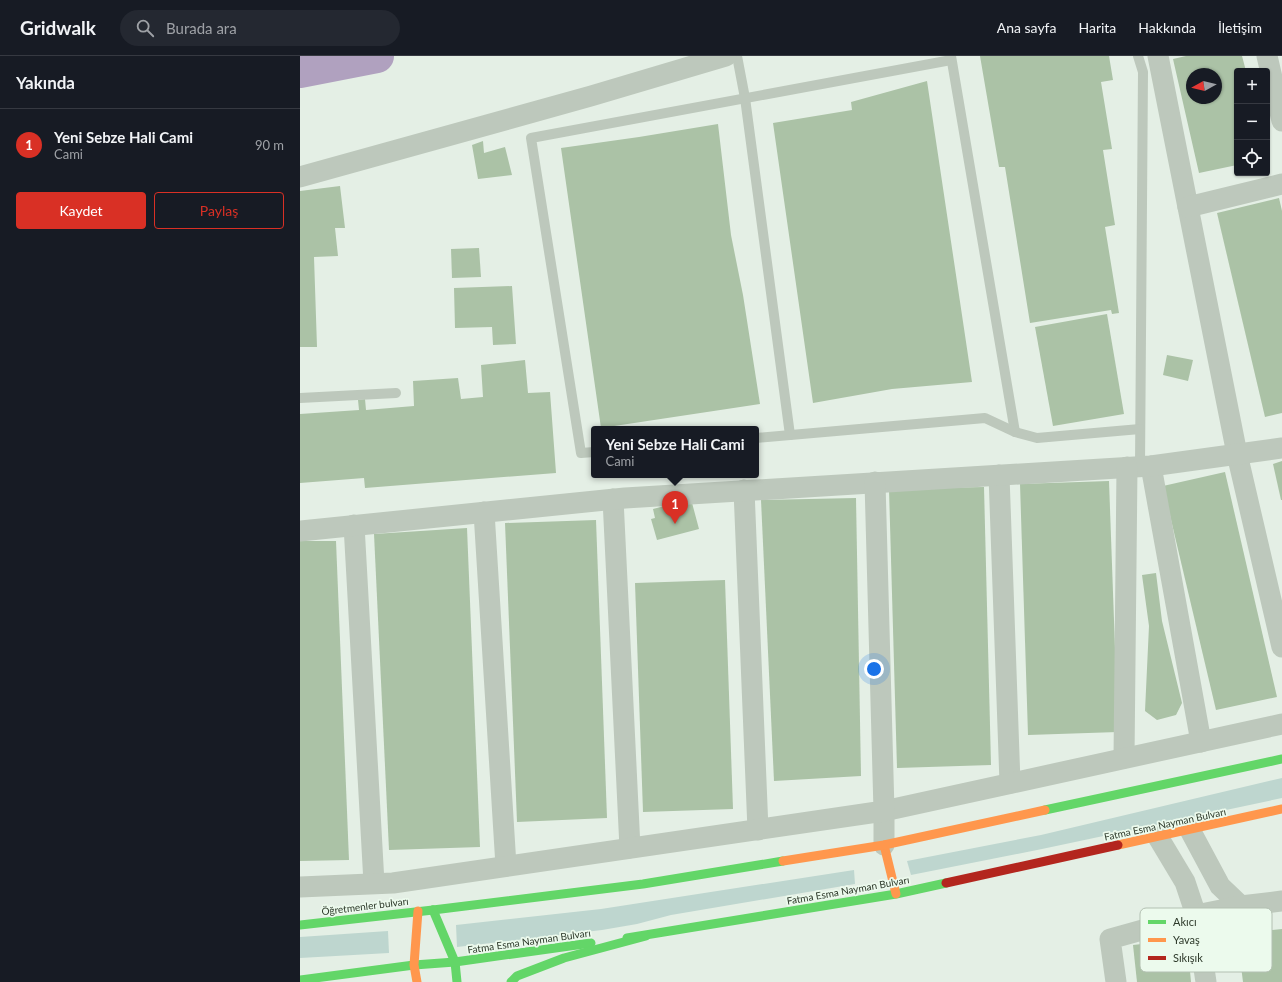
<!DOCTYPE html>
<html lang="tr">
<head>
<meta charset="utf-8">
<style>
	body { margin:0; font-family:Lato,sans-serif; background:#242831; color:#f1f3f6 }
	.controls { position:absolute; right:12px; top:12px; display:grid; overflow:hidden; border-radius:4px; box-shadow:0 1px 3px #0004 }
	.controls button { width:36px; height:36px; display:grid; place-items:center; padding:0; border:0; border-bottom:1px solid #363941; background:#171b24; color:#f1f3f6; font:20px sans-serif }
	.compass { position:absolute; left:886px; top:12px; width:36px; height:36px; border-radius:50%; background:#171b24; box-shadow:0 1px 3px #0004; rotate:262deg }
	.you { position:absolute; left:574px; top:613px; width:14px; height:14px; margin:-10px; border:3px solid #fff; border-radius:50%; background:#1a73e8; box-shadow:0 0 0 6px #1a73e833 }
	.badge { display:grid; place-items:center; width:26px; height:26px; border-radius:50%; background:#d93025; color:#fff; font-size:13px; font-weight:700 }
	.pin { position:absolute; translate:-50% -33px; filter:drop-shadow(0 1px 2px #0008) }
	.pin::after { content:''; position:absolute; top:21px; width:14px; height:12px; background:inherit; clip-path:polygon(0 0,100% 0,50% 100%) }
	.popup { position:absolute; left:291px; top:370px; width:168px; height:52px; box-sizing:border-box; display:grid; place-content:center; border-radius:4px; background:#171b24; filter:drop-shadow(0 1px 3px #0005); font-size:13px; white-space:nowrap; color:#9ea1a6 }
	.popup b { font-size:15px; color:#f1f3f6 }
	.popup::after { content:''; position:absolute; left:50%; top:100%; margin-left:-8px; border:8px solid transparent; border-top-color:#171b24 }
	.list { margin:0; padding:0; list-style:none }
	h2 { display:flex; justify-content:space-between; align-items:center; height:52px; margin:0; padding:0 16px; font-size:17px }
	h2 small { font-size:13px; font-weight:400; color:#9ea1a6 }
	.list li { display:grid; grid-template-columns:26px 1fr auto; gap:12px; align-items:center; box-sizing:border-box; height:72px; padding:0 16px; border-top:1px solid #363941 }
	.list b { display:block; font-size:15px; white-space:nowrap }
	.list p { margin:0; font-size:13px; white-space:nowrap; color:#9ea1a6 }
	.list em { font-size:13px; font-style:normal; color:#9ea1a6 }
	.actions { display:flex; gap:8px; padding:12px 16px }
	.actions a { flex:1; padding:9px 0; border:1px solid #d93025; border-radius:4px; text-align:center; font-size:14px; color:#d93025 }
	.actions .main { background:#d93025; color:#fff }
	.icon { flex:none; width:22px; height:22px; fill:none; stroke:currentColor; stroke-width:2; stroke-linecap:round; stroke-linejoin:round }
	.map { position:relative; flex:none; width:982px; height:926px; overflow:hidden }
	header { display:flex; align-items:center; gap:24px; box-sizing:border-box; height:56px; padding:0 20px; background:#171b24; border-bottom:1px solid #363941 }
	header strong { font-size:19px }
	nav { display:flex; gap:22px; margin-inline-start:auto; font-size:14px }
	.search { width:280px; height:36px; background:#242831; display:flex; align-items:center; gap:10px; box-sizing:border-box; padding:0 14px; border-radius:22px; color:#9ea1a6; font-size:15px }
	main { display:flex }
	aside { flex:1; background:#171b24 }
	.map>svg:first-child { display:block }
</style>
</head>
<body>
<header>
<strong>Gridwalk</strong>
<div class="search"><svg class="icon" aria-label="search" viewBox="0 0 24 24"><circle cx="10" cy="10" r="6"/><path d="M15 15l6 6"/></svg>Burada ara</div>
<nav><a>Ana sayfa</a><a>Harita</a><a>Hakkında</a><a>İletişim</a></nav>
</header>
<main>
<aside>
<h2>Yakında<small></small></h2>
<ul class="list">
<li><span class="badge">1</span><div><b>Yeni Sebze Hali Cami</b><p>Cami</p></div><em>90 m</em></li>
</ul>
<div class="actions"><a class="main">Kaydet</a><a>Paylaş</a></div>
</aside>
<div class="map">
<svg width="982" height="926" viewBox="0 0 982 926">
	<rect width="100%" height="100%" fill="#e4efe5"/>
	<g fill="#bed6cf">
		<path d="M982,722V742L742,793L611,819L607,805L741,779Z"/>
		<path d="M554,814L555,828L371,859L337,868L302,874L157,891L156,869L301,853Z"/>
		<path d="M88,875L89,897L0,902V881Z"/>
	</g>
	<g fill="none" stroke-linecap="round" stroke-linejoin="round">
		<path stroke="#b0a1bf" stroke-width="34" d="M0,15L77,0"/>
	</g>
	<g fill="#abc2a6" fill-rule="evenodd">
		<path d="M680,0H809L813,24L801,26L812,93L803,94L815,169L805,171L819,257L812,258L811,254L730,267L705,111H699Z"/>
		<path d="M886,0H942L946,15H937V109L899,117L873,3ZM892,18H916V42H892Z"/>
		<path d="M627,25L672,326L592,333L513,347L473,67L552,54L551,46Z"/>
		<path d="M418,68L431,179L443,239L460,348L301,372L261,92L339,81Z"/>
		<path d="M183,85L184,97L205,91L212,119L178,123L172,89Z"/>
		<path d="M40,130L45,172H35L38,200L14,201L17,291H0V135Z"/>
		<path d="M979,142L982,155V357L965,361L917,157Z"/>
		<path d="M179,192L181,221L152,222L151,193Z"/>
		<path d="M212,230L216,288L193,289L192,271L155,272L154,232Z"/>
		<path d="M807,258L824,358L753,370L735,271Z"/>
		<path d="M867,299L893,304L888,325L863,319Z"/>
		<path d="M225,304L228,337L250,336L256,417L65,432L64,422L0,427V358L59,354L58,344L65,343L66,354L114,350L113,325L158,322L161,343L183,341L181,309Z"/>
		<path d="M982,405V444H981L973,408Z"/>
		<path d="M925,416L977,641L916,654L863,430Z"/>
		<path d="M809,425L818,676L728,679L720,428Z"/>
		<path d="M684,431L691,709L597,712L589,433Z"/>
		<path d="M556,442L561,720L474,725L461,444Z"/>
		<path d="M391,443L399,473L357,484L351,463L355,462L353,453Z"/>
		<path d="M296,464L307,762L217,766L205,467Z"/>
		<path d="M167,472L180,791L89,794L74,478Z"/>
		<path d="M0,485H36L49,804L0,805Z"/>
		<path d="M856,517L862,565L882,647L876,659L857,664L845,655L849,570L842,519Z"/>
		<path d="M425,524L433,753L343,756L335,527Z"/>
		<path d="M982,873V926H943L937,878Z"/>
		<path d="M887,883L891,926H837L833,889Z"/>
	</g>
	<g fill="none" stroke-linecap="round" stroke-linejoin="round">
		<g stroke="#bdc8bc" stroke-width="10">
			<path d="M437,0L445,42L490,379"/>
			<path d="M651,0L715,376"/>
			<path d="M838,0L843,16L840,410"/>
			<path d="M0,342L96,337"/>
			<path d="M456,382L685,362L715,376L737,382L840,373"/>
			<path d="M294,396L281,397L231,82L651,4"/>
		</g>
		<g stroke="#bdc8bc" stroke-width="21">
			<path d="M858,0L937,398L982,591"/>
			<path d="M967,0L982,65"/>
			<path d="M0,121L291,40L426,0"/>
			<path d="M888,151L982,128"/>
			<path d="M851,410L901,686"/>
			<path d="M699,419L710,727"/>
			<path d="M444,434L458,774"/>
			<path d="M313,443L330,792"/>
			<path d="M184,456L206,810"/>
			<path d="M54,469L74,827"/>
			<path d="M0,475L325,442L851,410L982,392"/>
			<path d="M824,702L827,411"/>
			<path d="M890,774L920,830L941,850"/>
			<path d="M858,781L885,826L896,859L906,926"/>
			<path d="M584,789V755L982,668"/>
			<path d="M0,831L93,827L584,755L575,426"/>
			<path d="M816,926L810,883L896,859L941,850L982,845"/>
		</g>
		<g stroke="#63d668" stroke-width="9">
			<path d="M745,754L982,703"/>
			<path d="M133,854L343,828L483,805"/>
			<path d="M133,854L155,906L157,926"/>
			<path d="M0,869L133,854"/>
			<path d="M327,882L596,838L646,827"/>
			<path d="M114,909L155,906L291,887"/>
			<path d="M0,924L114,909"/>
			<path d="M211,926L217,920L264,902L346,880"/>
		</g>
		<g stroke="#ff974d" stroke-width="9">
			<path d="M584,789L596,838"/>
			<path d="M818,789L982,753"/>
			<path d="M483,805L584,789L745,754"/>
			<path d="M117,926L114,909L118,855"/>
		</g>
		<path stroke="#b3261e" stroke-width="9" d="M646,827L818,789"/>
	</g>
	<g text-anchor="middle" stroke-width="3.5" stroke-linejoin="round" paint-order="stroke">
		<g font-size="10" fill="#2d392a" stroke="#ecfaed">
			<text transform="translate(865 768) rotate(-12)" y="4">Fatma Esma Nayman Bulvarı</text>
			<text transform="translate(548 834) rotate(-10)" y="4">Fatma Esma Nayman Bulvarı</text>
			<text transform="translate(65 850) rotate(-7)" y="4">Öğretmenler bulvarı</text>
			<text transform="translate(229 885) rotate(-8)" y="4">Fatma Esma Nayman Bulvarı</text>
		</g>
	</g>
	<rect x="840" y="852" width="132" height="64" rx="6" fill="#ecfaed" stroke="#b3c0b2" stroke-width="1"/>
	<rect x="848" y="864" width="18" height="4" fill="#63d668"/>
	<rect x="848" y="882" width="18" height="4" fill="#ff974d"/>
	<rect x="848" y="900" width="18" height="4" fill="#b3261e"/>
	<g font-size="11" fill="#2d392a">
		<text x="873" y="870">Akıcı</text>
		<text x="873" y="888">Yavaş</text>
		<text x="873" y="906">Sıkışık</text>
	</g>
</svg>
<div class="controls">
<button>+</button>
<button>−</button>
<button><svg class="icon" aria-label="locate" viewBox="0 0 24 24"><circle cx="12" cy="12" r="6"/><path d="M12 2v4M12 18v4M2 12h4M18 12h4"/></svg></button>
</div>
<svg class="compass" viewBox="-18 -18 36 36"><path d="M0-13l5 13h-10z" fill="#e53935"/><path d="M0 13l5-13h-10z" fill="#9ea1a6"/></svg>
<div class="you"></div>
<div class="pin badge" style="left:375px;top:468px">1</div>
<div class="popup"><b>Yeni Sebze Hali Cami</b>Cami</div>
</div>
</main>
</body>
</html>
